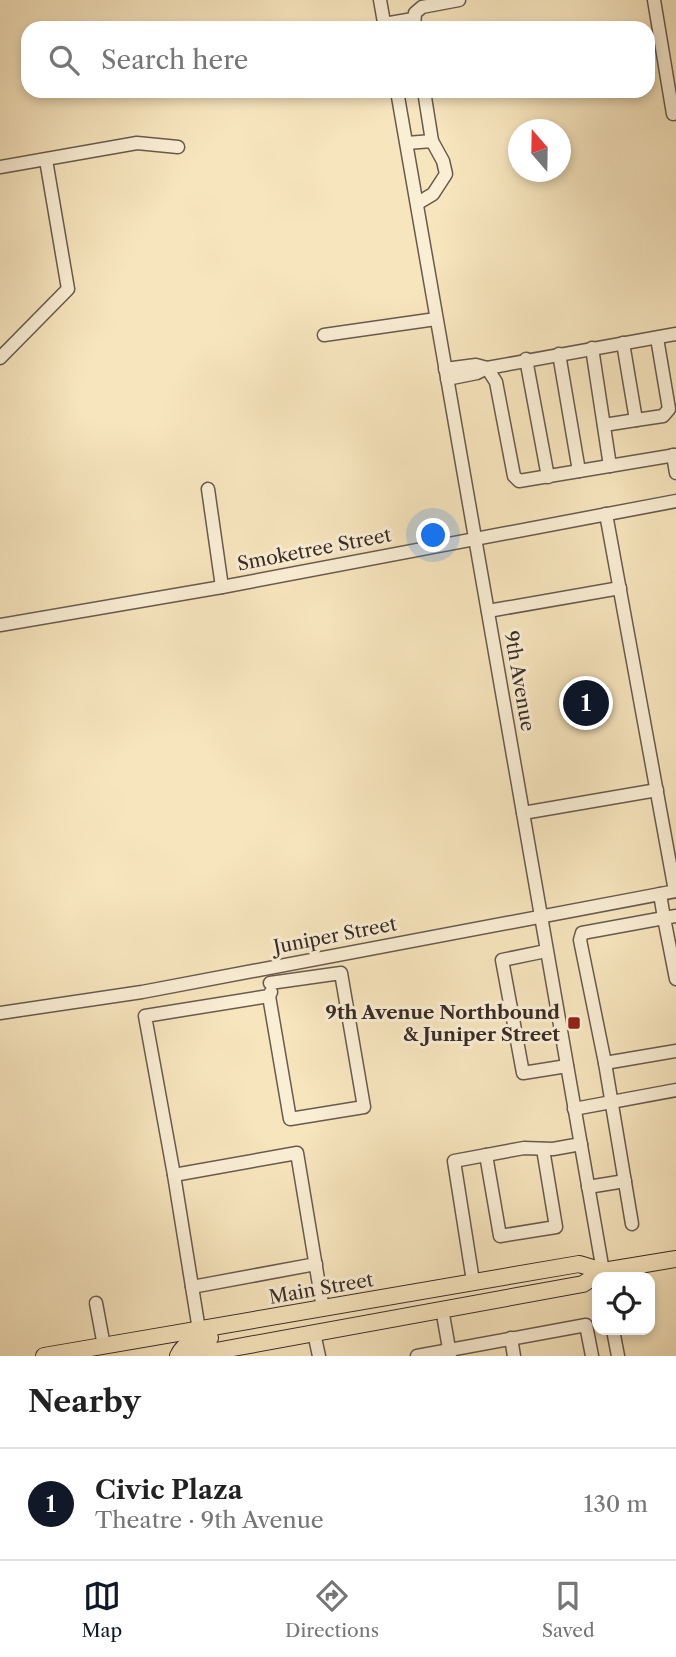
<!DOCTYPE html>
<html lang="en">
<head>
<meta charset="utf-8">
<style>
	body { margin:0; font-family:"Libre Caslon Text",serif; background:#f6f6f6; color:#222 }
	.controls { position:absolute; right:21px; bottom:21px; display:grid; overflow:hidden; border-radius:14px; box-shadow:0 4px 10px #0003 }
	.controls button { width:63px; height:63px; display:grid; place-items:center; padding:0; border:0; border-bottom:2px solid #e0e0e0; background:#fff; color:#222; font:35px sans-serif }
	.compass { position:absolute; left:508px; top:119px; width:63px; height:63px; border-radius:50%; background:#fff; box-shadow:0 4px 10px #0003; rotate:340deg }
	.you { position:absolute; left:434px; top:536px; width:24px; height:24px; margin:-18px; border:5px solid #fff; border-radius:50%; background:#1a73e8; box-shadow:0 0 0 10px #1a73e833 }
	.badge { display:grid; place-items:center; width:46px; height:46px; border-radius:50%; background:#111827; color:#fff; font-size:23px; font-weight:700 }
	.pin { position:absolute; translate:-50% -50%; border:4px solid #fff; box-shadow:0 2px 7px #0006 }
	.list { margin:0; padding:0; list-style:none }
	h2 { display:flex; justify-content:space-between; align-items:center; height:91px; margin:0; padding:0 28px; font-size:30px }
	h2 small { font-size:23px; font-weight:400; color:#767676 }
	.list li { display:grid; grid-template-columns:46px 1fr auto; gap:21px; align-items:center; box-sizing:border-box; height:112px; padding:0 28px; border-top:2px solid #e0e0e0 }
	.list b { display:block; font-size:26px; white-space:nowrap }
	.list p { margin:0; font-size:23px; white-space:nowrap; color:#767676 }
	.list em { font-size:23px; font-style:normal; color:#767676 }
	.icon { flex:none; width:38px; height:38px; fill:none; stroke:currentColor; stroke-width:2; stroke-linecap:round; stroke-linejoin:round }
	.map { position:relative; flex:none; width:676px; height:1356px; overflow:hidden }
	.search { position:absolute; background:#fff; box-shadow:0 4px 10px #0003; left:21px; right:21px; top:21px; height:77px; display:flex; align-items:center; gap:18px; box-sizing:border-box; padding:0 24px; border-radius:21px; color:#767676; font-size:26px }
	.sheet { height:203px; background:#fff }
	nav { display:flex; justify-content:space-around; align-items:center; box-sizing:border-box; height:98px; border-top:2px solid #e0e0e0; background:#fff; font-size:19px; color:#767676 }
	nav a { display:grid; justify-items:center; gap:4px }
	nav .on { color:#111827 }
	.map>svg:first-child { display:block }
</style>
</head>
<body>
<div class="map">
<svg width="676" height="1356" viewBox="0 0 676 1356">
	<rect width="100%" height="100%" fill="#f7e5be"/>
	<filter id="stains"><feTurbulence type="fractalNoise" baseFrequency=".00286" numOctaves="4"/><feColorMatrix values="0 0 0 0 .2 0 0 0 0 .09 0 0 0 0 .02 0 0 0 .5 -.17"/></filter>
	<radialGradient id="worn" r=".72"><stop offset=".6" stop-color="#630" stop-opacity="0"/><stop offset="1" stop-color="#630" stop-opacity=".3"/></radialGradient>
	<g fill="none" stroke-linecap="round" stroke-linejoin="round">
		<g stroke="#685a4d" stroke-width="15">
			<g id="minor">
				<path d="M380,0L385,28"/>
				<path d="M654,0L673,114"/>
				<path d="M384,24L413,19"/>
				<path d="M414,28L415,13L422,7L459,0"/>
				<path d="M397,91L604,1277"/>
				<path d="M424,91L432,141"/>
				<path d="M407,143L432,141L443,161L446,174L433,194L418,203"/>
				<path d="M0,167L137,143L178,147"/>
				<path d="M676,334L487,368L496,382L514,476L519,481L676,455"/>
				<path d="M324,335L436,319"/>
				<path d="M592,348L610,466"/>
				<path d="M559,354L579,471"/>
				<path d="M0,358L68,289L46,160"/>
				<path d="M526,359L548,477"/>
				<path d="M445,369L476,365L487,368L477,373L447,379"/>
				<path d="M636,420L663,416L669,409L657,338"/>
				<path d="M604,425L636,420L623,343"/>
				<path d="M673,455L676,473"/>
				<path d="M208,489L222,587"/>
				<path d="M606,514L675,891"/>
				<path d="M488,611L620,588"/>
				<path d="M0,625L222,587L676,501"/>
				<path d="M523,813L657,790"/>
				<path d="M660,894L664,918L582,933L580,940L605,1063L676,1051"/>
				<path d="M676,916L664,918L676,979"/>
				<path d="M546,951L502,960L523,1073L567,1066"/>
				<path d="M269,996L290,1119L364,1107L341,973L270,983"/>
				<path d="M0,1013L142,992L676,891"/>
				<path d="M605,1063L632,1224"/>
				<path d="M574,1109L676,1090"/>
				<path d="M486,1155L500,1236L556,1227L543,1149"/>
				<path d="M174,1175L145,1016L269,996L271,992"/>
				<path d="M588,1187L625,1181"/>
				<path d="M473,1281L454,1161L524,1148L553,1149L581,1144"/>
				<path d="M192,1287L316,1264"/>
				<path d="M96,1303L104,1346"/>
				<path d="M442,1309L450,1354"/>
				<path d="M199,1330L174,1175L297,1153L323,1309"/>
				<path d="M613,1330L618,1356"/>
				<path d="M314,1333L319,1356"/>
				<path d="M511,1338L514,1356"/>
				<path d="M417,1356L586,1325L592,1356"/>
			</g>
		</g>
		<g stroke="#382c27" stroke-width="18">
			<g id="major">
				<path d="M44,1356L579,1264L603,1271"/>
				<path d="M178,1356C184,1342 197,1340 210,1338"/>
				<path d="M189,1356L583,1284L603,1271L676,1259"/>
			</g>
		</g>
		<use href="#minor" stroke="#faeed5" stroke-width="12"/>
		<use href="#major" stroke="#f7e5be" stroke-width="16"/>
	</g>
	<rect fill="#8f2418" stroke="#faeed5" stroke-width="2.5" x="567" y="1016" width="14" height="14" rx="3.5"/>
	<g text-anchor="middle" stroke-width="6" stroke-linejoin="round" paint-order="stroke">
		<g font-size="19" fill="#382c27" stroke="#faeed5">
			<text transform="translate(314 549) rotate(-11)" y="7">Smoketree Street</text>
			<text transform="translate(520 681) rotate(80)" y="7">9th Avenue</text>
			<text transform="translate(335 935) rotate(-11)" y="7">Juniper Street</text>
			<text transform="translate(321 1288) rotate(-10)" y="7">Main Street</text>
		</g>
		<g font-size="19" font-weight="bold" fill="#382c27" stroke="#faeed5" text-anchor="end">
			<text x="560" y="1019">9th Avenue Northbound<tspan x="560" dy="22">&amp; Juniper Street</tspan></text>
		</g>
	</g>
	<rect width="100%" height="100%" filter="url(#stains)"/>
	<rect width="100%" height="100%" fill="url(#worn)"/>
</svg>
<div class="controls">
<button><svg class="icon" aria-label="locate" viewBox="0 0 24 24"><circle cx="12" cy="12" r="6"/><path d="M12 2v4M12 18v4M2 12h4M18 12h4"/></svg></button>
</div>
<svg class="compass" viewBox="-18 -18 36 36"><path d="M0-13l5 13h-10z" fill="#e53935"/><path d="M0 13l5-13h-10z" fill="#767676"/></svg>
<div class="you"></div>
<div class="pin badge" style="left:586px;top:703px">1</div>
<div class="search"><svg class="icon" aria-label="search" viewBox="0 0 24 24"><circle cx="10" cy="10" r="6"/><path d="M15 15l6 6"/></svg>Search here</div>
</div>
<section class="sheet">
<h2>Nearby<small></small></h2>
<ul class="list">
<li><span class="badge">1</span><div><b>Civic Plaza</b><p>Theatre · 9th Avenue</p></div><em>130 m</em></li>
</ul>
</section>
<nav>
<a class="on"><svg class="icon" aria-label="map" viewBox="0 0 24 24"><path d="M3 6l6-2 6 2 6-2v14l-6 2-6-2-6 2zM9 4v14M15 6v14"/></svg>Map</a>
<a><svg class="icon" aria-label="directions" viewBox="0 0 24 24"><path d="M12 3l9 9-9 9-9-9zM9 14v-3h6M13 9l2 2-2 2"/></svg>Directions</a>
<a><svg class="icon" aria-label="saved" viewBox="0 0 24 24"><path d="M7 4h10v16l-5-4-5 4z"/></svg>Saved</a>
</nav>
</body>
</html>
